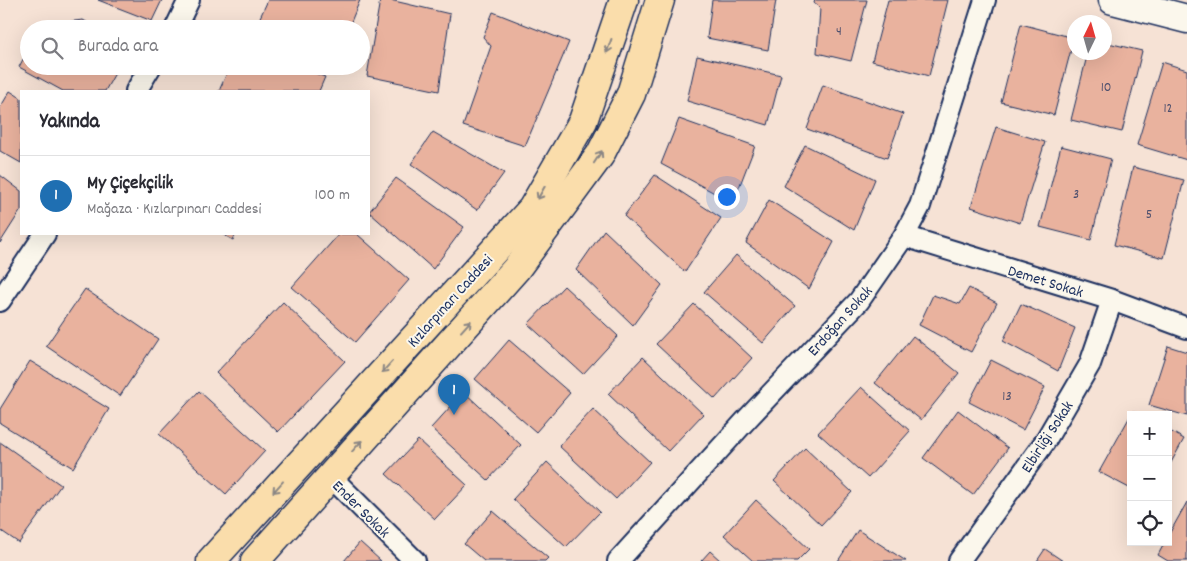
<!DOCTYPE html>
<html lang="tr">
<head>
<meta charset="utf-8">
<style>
	body { margin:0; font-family:Dekko,sans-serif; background:#f2f2f3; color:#2b2b33 }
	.controls { position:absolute; right:15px; bottom:15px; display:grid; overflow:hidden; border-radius:0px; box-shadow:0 5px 20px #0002 }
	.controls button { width:45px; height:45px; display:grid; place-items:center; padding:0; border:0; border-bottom:1px solid #e1e1e2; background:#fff; color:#2b2b33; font:25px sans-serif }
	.compass { position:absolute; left:1067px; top:15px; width:45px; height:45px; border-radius:50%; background:#fff; box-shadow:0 5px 20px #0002; rotate:5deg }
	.you { position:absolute; left:726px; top:196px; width:18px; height:18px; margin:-12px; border:4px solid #fff; border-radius:50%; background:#1a73e8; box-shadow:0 0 0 8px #1a73e833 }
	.badge { display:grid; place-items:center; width:32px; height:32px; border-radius:50%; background:#1f6fb2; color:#fff; font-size:16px; font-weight:700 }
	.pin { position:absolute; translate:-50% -41px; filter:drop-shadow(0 1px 2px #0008) }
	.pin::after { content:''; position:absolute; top:26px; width:18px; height:15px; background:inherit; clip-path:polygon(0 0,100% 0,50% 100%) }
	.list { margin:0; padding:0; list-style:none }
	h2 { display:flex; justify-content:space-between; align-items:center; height:65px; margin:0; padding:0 20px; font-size:21px }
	h2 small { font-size:16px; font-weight:400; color:#7c7c81 }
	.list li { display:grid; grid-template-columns:32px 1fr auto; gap:15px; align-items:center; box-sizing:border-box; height:80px; padding:0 20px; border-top:1px solid #e1e1e2 }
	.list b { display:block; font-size:19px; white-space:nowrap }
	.list p { margin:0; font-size:16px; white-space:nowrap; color:#7c7c81 }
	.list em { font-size:16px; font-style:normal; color:#7c7c81 }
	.icon { flex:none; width:28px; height:28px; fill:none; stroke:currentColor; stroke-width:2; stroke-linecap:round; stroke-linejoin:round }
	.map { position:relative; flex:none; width:1187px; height:561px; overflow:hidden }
	.search { position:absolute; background:#fff; box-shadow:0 5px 20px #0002; left:20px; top:20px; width:350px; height:55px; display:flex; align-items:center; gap:12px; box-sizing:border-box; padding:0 18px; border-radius:28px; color:#7c7c81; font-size:19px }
	.panel { position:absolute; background:#fff; box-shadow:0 5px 20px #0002; left:20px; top:90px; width:350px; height:145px; border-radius:0px }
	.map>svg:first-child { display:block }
</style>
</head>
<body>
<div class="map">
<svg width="1187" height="561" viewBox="0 0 1187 561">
	<rect width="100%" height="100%" fill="#f6e2d5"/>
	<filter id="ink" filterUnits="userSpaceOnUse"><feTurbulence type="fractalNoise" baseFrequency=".02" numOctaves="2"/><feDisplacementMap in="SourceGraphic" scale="10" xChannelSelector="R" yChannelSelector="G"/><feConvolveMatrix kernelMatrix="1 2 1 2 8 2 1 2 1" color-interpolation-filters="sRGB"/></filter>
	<g filter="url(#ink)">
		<g fill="#e9b29e" stroke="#1b2f5e">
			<path d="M98,0H162L152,21Z"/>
			<path d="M268,0H360L348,29H268L257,24Z"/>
			<path d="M380,0H390L450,14L439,91L367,76Z"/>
			<path d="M712,0H776L768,50L707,38Z"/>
			<path d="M815,0H867L851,61L817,53L820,8L814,3Z"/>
			<path d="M888,0H948L929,76L872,61Z"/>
			<path d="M493,12L569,42L525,146L463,126L491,46L483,37Z"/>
			<path d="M83,20L99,29H39L41,25Z"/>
			<path d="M1021,24L1074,38L1054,115L1001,102Z"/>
			<path d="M1104,42L1142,51L1122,132L1071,120L1088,52H1104Z"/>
			<path d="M29,48V66H119L105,91H63L19,67Z"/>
			<path d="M697,56L781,75L768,125L687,101Z"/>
			<path d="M1162,62L1187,70V160L1137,145Z"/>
			<path d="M230,66H296L325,77L319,91H219Z"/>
			<path d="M823,85L903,114L887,158L807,129Z"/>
			<path d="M10,91L21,98V163L0,151V108Z"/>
			<path d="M679,119L755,146L733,203L661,164Z"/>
			<path d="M996,127L1045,142L1020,223L971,207Z"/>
			<path d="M433,132L504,173L477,210L411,164Z"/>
			<path d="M805,145L875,179L854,230L784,186Z"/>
			<path d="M1061,146L1111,159L1091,240L1040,227Z"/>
			<path d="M1133,167L1184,180L1164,258L1114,245Z"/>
			<path d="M0,175L21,191V210L0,243Z"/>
			<path d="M655,175L721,218L685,272L624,216Z"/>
			<path d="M396,178L464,227L433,269L369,212Z"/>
			<path d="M769,200L834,242L809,289L746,243Z"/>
			<path d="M604,230L662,285L633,325L576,270Z"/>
			<path d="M222,234H236L233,240Z"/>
			<path d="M339,234H357L409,280L355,342L292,287Z"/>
			<path d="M736,255L795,306L763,343L704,292Z"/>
			<path d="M564,286L618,336L583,374L528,324Z"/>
			<path d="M969,288L997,303L971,352L919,325L933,295L960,304Z"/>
			<path d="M85,289L158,339L120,396L46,346Z"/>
			<path d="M283,302L345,361L278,432L216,373Z"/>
			<path d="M694,304L752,358L715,399L656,344Z"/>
			<path d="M1021,304L1075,328L1058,371L1003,341Z"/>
			<path d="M913,336L959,373L921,420L875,383Z"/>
			<path d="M509,340L570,393L536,432L475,379Z"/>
			<path d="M1168,346L1187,352V416L1149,405Z"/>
			<path d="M643,357L703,414L668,451L608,394Z"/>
			<path d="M991,360L1045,387L1023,430L969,402Z"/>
			<path d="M30,361L109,409L73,468L0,423V409Z"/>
			<path d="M861,387L910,431L868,478L818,433Z"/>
			<path d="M199,391L265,451L226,494L159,434Z"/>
			<path d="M464,392L521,445L488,480L431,428Z"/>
			<path d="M593,409L650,462L616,499L559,446Z"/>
			<path d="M958,410L1008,448L973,495L923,458Z"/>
			<path d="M1133,411L1140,415H1131V489L1099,472Z"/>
			<path d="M1168,430L1184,439L1168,468Z"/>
			<path d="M418,440L467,485L435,519L386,474Z"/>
			<path d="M0,442L61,485L19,543L0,530Z"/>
			<path d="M805,448L852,492L821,525L774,481Z"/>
			<path d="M547,462L600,512L566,547L513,499Z"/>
			<path d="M756,500L809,549L797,561H753L724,535Z"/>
			<path d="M1187,502V561H1168L1158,555L1165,542H1168V536Z"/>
			<path d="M493,511L548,558L545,561H484L464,544Z"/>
			<path d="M858,530L906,561H838Z"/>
			<path d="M360,542L381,561H344Z"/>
			<path d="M1045,549L1063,561H1037Z"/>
			<path d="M710,551L721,561H701Z"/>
		</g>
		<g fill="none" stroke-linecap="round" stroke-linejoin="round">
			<g stroke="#1b2f5e" stroke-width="24">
				<g id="street">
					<path d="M175,29L189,0"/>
					<path d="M136,91L151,66"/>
					<path d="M904,236L1112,300L1187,328"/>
					<path d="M0,301L45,234"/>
					<path d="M330,476L415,561"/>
					<path d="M618,561L748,418L859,301L904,236L920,206L985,0"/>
					<path d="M959,561L1044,443L1090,364L1112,300"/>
				</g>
			</g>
			<g stroke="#1b2f5e" stroke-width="31">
				<path id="secondary" d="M1113,0L1187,19"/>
			</g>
			<g stroke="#1b2f5e" stroke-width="31">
				<g id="primary">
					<path d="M211,561L532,209L583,121L624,0"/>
					<path d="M255,561L516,269L600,155L631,94L660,0"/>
				</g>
			</g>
			<use href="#street" stroke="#fbf7ec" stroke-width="20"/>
			<use href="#secondary" stroke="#fbf7ec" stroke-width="28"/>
			<use href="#primary" stroke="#faddab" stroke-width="28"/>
		</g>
		<defs><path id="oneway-shaft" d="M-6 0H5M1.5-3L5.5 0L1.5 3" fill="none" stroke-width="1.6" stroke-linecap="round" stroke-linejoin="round" transform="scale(1.25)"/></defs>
		<g stroke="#8a8684">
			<use href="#oneway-shaft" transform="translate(609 46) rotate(109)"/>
			<use href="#oneway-shaft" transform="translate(598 157) rotate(-57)"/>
			<use href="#oneway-shaft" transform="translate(541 193) rotate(120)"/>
			<use href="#oneway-shaft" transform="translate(466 326) rotate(-48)"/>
			<use href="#oneway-shaft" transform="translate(387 367) rotate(132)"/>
			<use href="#oneway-shaft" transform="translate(357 446) rotate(-48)"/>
			<use href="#oneway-shaft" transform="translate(278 487) rotate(132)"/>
		</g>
	</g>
	<g text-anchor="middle" stroke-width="4" stroke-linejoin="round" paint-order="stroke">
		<g font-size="14" fill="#4e506e">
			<text x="839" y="35">4</text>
			<text x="1106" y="91">10</text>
			<text x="1168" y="112">12</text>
			<text x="1076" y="198">3</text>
			<text x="1149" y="218">5</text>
			<text x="1007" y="400">13</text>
		</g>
		<g font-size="16" fill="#1b2f5e" stroke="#fbf7ec">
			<text transform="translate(1046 280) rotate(17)" y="6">Demet Sokak</text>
			<text transform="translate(449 300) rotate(-48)" y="6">Kızlarpınarı Caddesi</text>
			<text transform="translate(839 320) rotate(-48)" y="6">Erdoğan Sokak</text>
			<text transform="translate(1046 436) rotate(-57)" y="6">Elbirliği Sokak</text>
			<text transform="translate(362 508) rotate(45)" y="6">Ender Sokak</text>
		</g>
	</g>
</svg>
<div class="controls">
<button>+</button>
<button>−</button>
<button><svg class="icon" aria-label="locate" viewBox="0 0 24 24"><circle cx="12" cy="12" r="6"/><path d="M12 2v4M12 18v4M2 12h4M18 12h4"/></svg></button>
</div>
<svg class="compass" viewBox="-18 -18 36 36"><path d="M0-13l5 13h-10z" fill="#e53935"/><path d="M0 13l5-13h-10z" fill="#7c7c81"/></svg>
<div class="you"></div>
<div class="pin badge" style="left:454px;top:415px">1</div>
<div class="search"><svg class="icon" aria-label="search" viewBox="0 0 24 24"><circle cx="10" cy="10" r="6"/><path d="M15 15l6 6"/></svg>Burada ara</div>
<section class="panel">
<h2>Yakında<small></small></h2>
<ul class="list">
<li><span class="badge">1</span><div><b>My Çiçekçilik</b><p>Mağaza · Kızlarpınarı Caddesi</p></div><em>100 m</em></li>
</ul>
</section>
</div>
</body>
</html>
